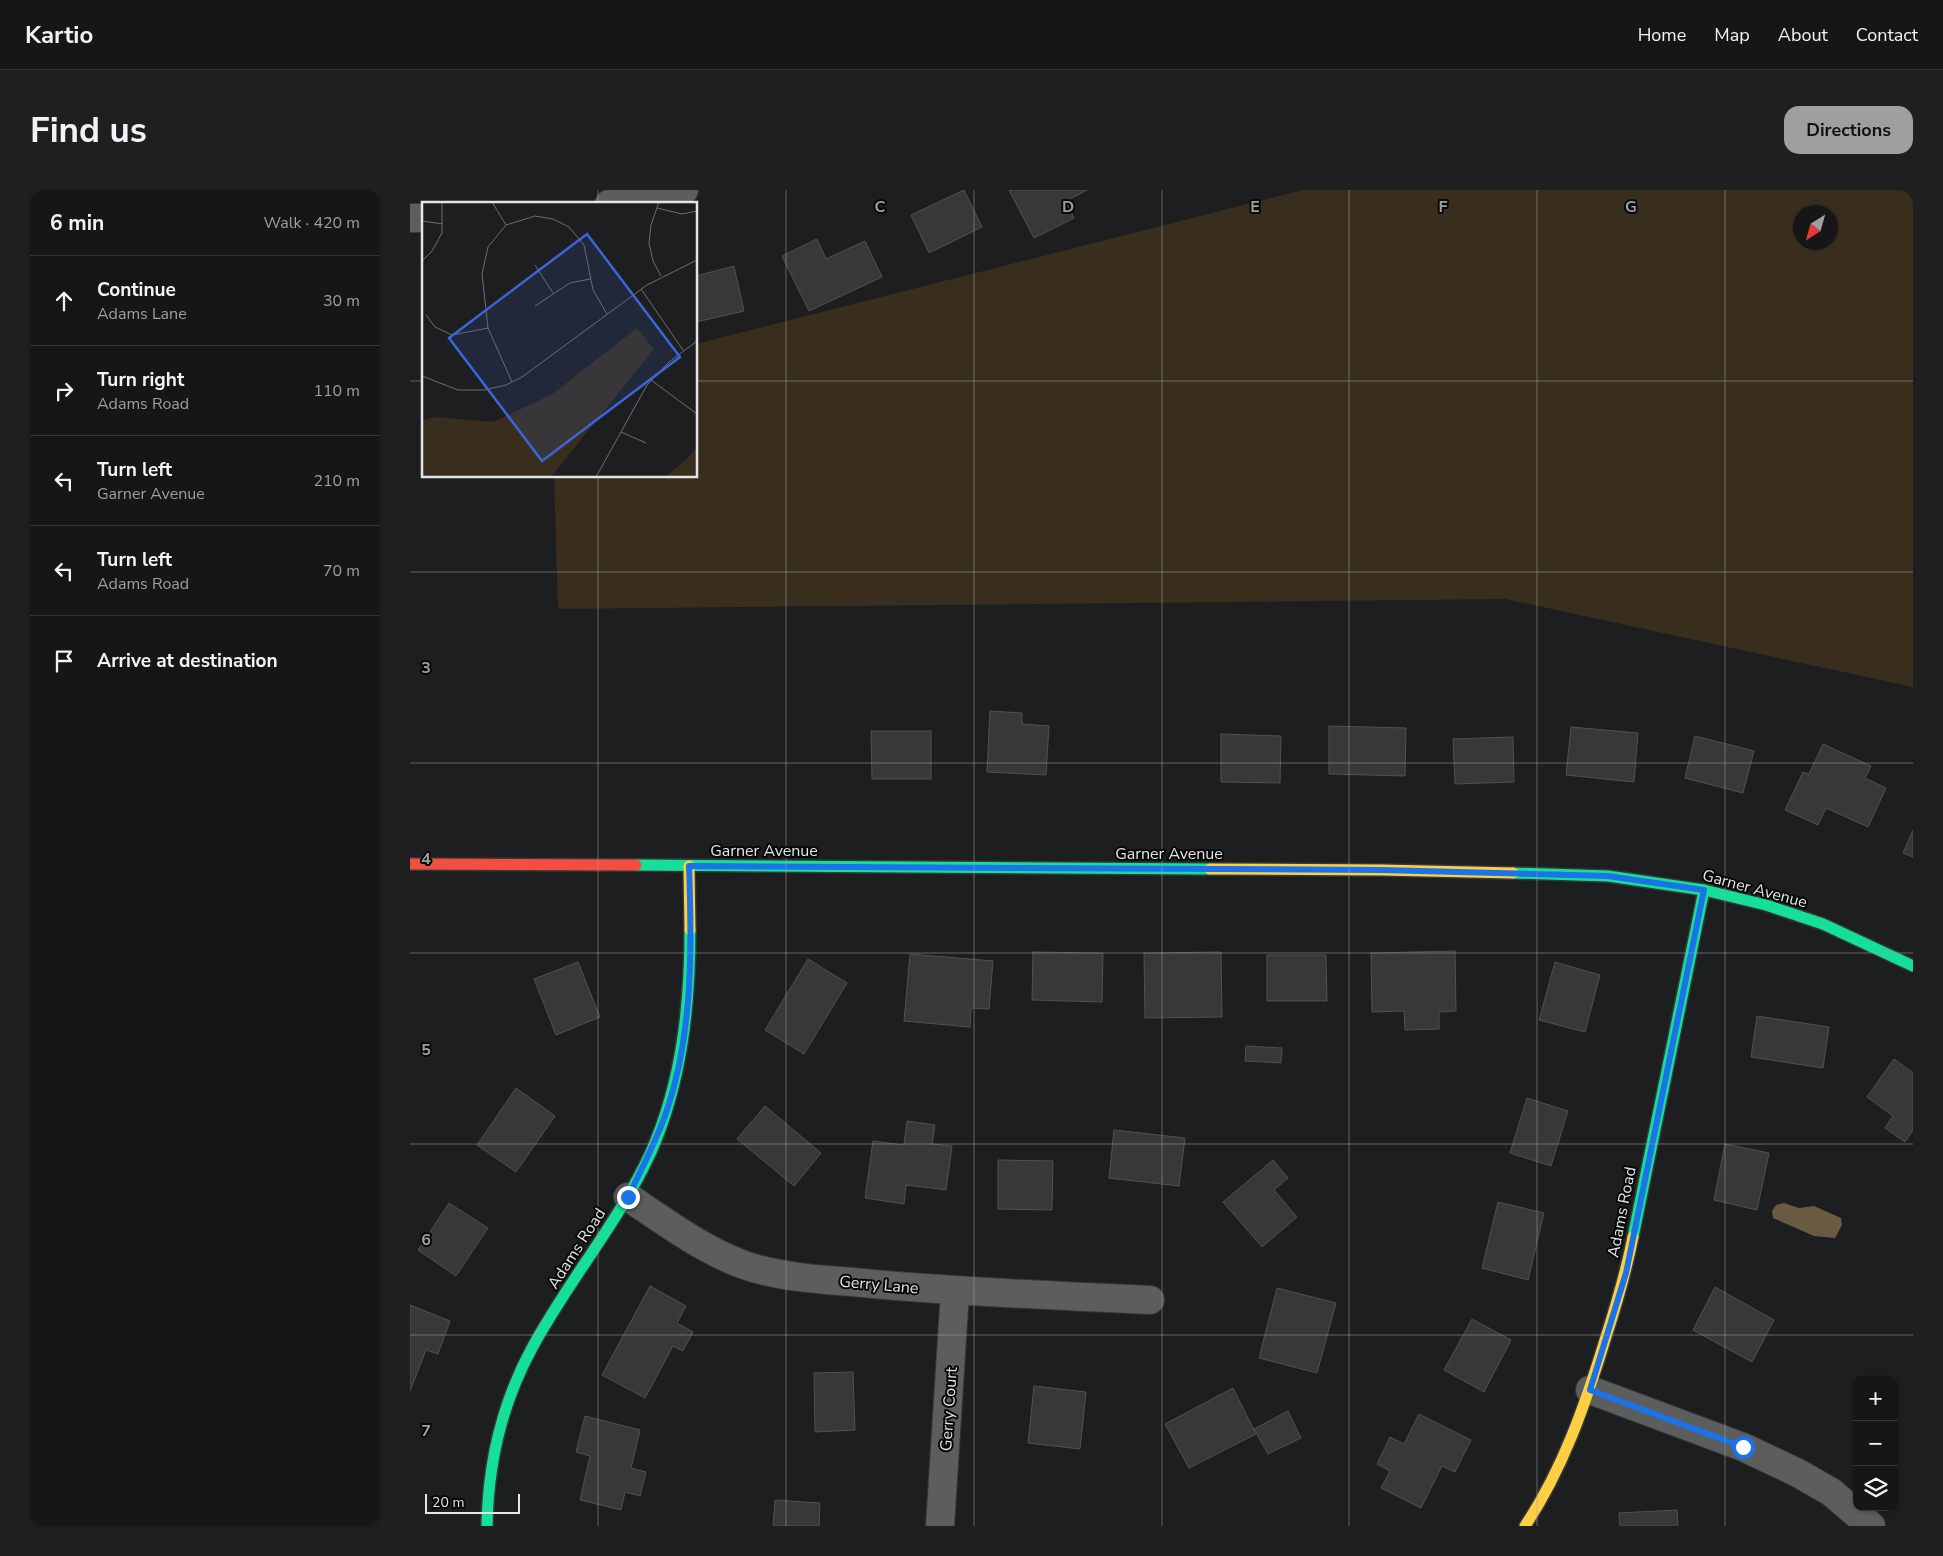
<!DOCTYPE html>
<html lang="en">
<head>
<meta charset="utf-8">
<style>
	body { margin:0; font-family:"Nunito Sans",sans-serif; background:#1f1f20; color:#f1f3f6 }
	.controls { position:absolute; right:15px; bottom:15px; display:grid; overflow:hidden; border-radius:10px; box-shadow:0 1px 4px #0004 }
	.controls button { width:45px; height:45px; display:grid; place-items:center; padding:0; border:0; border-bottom:1px solid #353536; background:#161617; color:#f1f3f6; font:25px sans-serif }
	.compass { position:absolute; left:1383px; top:15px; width:45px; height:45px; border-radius:50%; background:#161617; box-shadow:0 1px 4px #0004; rotate:217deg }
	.scale { position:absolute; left:15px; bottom:12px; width:95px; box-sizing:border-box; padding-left:5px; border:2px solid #e3e6e6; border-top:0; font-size:14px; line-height:18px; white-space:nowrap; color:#e3e6e6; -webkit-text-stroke:4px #070909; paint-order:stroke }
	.stop { position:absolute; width:15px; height:15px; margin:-11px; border:4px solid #1a73e8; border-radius:50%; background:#fff }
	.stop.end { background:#1a73e8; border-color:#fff; box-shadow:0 1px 5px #0008 }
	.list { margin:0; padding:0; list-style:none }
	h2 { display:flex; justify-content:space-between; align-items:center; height:65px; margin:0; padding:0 20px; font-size:21px }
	h2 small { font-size:16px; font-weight:400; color:#9e9fa1 }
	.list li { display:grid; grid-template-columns:32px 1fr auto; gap:15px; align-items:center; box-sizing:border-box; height:90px; padding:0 20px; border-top:1px solid #353536 }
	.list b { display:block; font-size:19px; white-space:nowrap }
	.list p { margin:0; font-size:16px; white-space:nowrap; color:#9e9fa1 }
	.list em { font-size:16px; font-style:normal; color:#9e9fa1 }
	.icon { flex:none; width:28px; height:28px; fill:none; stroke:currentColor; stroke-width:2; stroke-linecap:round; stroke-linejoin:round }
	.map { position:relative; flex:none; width:1503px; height:1336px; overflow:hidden; border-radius:15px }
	header { display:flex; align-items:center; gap:30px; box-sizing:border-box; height:70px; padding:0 25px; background:#161617; border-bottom:1px solid #353536 }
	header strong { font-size:24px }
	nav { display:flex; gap:28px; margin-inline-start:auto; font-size:18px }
	.intro { display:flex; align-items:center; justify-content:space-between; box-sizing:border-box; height:120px; padding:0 30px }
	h1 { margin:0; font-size:35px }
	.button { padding:12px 22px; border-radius:15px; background:#9ea0a0; color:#111; font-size:18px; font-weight:700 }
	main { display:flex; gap:30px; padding:0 30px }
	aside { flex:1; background:#161617; border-radius:15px; box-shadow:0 1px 4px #0004 }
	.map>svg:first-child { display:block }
</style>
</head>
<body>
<header>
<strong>Kartio</strong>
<nav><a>Home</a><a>Map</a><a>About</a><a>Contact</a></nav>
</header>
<div class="intro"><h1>Find us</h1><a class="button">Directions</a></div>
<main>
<aside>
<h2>6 min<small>Walk · 420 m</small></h2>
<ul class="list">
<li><svg class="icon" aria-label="ahead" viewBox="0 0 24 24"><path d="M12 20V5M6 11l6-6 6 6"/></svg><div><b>Continue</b><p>Adams Lane</p></div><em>30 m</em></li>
<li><svg class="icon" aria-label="right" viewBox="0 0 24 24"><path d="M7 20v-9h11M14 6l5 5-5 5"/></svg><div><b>Turn right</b><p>Adams Road</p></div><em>110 m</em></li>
<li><svg class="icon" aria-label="left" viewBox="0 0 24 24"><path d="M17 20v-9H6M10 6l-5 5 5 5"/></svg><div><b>Turn left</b><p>Garner Avenue</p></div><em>210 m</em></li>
<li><svg class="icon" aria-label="left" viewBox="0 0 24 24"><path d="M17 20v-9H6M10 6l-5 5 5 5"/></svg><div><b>Turn left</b><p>Adams Road</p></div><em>70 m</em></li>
<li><svg class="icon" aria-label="arrive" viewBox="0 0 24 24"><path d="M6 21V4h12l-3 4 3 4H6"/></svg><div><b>Arrive at destination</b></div></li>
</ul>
</aside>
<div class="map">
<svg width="1503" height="1336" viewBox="0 0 1503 1336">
	<rect width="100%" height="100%" fill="#1d1e1f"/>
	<path fill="#392e1e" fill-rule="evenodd" d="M893,0H1503V497L1095,409L148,419L144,286H286V154ZM1390,22H1420V52H1390Z"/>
	<path fill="#695a42" d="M1374,1013L1389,1018L1404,1016L1431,1028L1432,1035L1425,1048L1404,1046L1363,1028L1362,1021L1366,1015Z"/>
	<g fill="#373839" stroke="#505152">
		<path d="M554,0L572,37L519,63L501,25Z"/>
		<path d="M599,0H677L656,11L664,28L624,48Z"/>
		<path d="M407,49L416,69L455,51L472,87L399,121L372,66Z"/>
		<path d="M324,76L334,121L286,132V86Z"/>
		<path d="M580,521L612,523V534L639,536L636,585L577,582Z"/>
		<path d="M919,536L996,538L995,586L919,584Z"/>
		<path d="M1161,537L1228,543L1224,592L1156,585Z"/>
		<path d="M461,541H521V589H462Z"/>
		<path d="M811,544L871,546L870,593L811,592Z"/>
		<path d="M1285,546L1344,561L1333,603L1275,588Z"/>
		<path d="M1103,547L1104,592L1045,594L1043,549Z"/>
		<path d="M1413,554L1461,576L1455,588L1476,598L1458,637L1416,618L1408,635L1375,620L1393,582L1399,584Z"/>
		<path d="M1503,640V667L1493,663Z"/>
		<path d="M1045,761L1046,821L1029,822V839L995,840L994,821L962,822L961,763Z"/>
		<path d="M623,762L693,763L692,812L622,810Z"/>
		<path d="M811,762L812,827L735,828L734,763Z"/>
		<path d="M500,764L583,771L579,819L561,818L560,837L494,831Z"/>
		<path d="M857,765H916L917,811H857Z"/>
		<path d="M398,769L437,793L394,864L355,840Z"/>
		<path d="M168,772L190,827L146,845L124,789Z"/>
		<path d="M1145,772L1190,785L1175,842L1129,830Z"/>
		<path d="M1347,826L1419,837L1413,878L1341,867Z"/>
		<path d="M836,856L872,858L871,873L835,871Z"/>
		<path d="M1484,869L1503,883V940L1495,952L1475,938L1483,926L1457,907Z"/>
		<path d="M106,898L145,926L106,982L67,955Z"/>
		<path d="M1117,908L1158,921L1141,976L1100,963Z"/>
		<path d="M355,916L411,963L384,996L327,949Z"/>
		<path d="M497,931L525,935L522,954L542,956L536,1000L496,995L494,1014L455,1008L463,951L494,955Z"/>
		<path d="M704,940L775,948L769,996L699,988Z"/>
		<path d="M1315,954L1359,963L1347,1020L1304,1010Z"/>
		<path d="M588,970L643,971L642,1020L588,1019Z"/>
		<path d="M863,970L878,988L864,1000L887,1027L852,1057L813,1012Z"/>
		<path d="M1088,1012L1134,1023L1118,1090L1072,1078Z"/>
		<path d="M39,1013L78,1038L46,1086L8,1060Z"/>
		<path d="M240,1096L276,1116L267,1133L283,1142L273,1161L263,1156L235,1208L192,1185Z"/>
		<path d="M1305,1097L1364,1130L1342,1172L1283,1140Z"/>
		<path d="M867,1098L926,1113L907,1183L849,1168Z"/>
		<path d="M0,1115L40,1131L28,1164L16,1160L0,1201Z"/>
		<path d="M1062,1129L1101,1150L1074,1202L1034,1180Z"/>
		<path d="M443,1182L445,1240L405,1242L404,1183Z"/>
		<path d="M624,1196L676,1202L670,1259L618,1253Z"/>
		<path d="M823,1198L846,1244L779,1278L755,1234Z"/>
		<path d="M878,1221L891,1248L858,1264L844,1239Z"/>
		<path d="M1009,1224L1061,1250L1045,1282L1032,1276L1011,1318L971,1298L980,1281L967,1274L980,1247L994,1254Z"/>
		<path d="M175,1226L230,1240L221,1278L236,1282L230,1306L215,1302L211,1320L170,1310L180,1266L166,1262Z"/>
		<path d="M365,1310L410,1313L409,1336H363Z"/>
		<path d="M1267,1320L1268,1336H1210L1209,1323Z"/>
	</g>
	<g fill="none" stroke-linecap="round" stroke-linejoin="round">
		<g stroke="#373839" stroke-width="30">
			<g id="street">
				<path d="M199,14L274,0"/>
				<path d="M0,28H14"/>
				<path d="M218,1007C257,1033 302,1067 347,1079C384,1089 425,1090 463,1094C555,1102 647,1106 740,1110"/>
				<path d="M1180,1200L1333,1257L1388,1283L1421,1302L1461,1336"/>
				<path d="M530,1336L545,1101"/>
			</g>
		</g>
		<g stroke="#373839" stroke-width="14">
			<g id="fast">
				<path d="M226,675L800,679"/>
				<path d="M1103,683L1198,686L1294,700L1356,715L1413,734L1503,776"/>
				<path d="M1223,1047L1294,700"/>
				<path d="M77,1336C78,1274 92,1213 122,1158C158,1091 209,1032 241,962C272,892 280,815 280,740"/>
			</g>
		</g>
		<g stroke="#373839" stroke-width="14">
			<g id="slow">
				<path d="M279,676L280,740"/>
				<path d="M800,679L972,680L1103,683"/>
				<path d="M1115,1336C1153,1279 1175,1215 1195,1150C1206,1116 1216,1082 1223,1047"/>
			</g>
		</g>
		<g stroke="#373839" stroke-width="14">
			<path id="jam" d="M0,674L226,675"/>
		</g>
		<use href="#street" stroke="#5c5d5d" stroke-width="28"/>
		<use href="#fast" stroke="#16e098" stroke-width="11"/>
		<use href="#slow" stroke="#ffcf43" stroke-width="11"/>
		<use href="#jam" stroke="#f24e42" stroke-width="11"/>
	</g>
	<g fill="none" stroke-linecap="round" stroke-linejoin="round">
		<path stroke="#1a73e8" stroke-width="6" d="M218,1007C232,978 247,950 257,920C283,843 282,755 279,676L972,680L1198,686L1294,700L1216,1083L1180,1200L1333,1257"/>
	</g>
	<path fill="none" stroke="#9ea0a0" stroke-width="1" stroke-opacity="0.55" d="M188,0V14M376,0V1336M564,0V1336M752,0V1336M939,0V1336M1127,0V1336M1315,0V1336M0,191H14M286,191H1503M188,286V1336M0,382H1503M0,573H1503M0,763H1503M0,954H1503M0,1145H1503"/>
	<g text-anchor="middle" stroke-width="4" stroke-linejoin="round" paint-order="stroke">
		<g font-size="16" fill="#e3e6e6" stroke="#070909">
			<text x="354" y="666">Garner Avenue</text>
			<text x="759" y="669">Garner Avenue</text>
			<text transform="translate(1345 698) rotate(15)" y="6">Garner Avenue</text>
			<text transform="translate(1211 1022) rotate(-79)" y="6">Adams Road</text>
			<text transform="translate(166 1058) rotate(-57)" y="6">Adams Road</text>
			<text transform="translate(469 1094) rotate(5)" y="6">Gerry Lane</text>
			<text transform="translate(538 1219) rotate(-86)" y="6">Gerry Court</text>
		</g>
	</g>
	<g transform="translate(12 12)">
		<rect width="275" height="275" fill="#1d1e1f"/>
		<path d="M215,126L232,147L129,275H0V218L15,215L71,220L129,193ZM275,246V275H243L263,259Z" fill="#392e1e"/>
		<path fill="none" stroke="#6c6e6f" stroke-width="1" d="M70,0L84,23M237,0L229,23L227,41L231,59L239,74M235,6L260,12L275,9M0,19L21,22M0,59L10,49L20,31V0M113,63L131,91M219,87L261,148M113,104L148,81L168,77M4,113L13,125L30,133L66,126M0,174L36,188H62L84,183L100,175L225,83L275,58M229,178L275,212M90,180L66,126L60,72L66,45L84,23L113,14L131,17L147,25L162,43L171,88L185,112M199,230L224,241M174,275L225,183L247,160L275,139"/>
		<path fill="#3b65da" fill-opacity="0.15" stroke="#3b65da" stroke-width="2.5" d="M165,32L258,155L120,259L27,136Z"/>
		<rect width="275" height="275" fill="none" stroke="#e3e6e6" stroke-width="2.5"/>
	</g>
	<g font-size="16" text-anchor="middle" font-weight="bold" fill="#9ea0a0" stroke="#070909" stroke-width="4" stroke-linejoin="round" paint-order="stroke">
		<text x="470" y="22">C</text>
		<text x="658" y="22">D</text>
		<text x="845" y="22">E</text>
		<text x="1033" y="22">F</text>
		<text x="1221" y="22">G</text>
		<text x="16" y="483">3</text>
		<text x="16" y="674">4</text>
		<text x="16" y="865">5</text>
		<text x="16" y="1055">6</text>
		<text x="16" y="1246">7</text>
	</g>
</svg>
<div class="controls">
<button>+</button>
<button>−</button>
<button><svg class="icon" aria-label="layers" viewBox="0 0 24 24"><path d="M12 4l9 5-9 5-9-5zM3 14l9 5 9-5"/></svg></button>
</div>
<svg class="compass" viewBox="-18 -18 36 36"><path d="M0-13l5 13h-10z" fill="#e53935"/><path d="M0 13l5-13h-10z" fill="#9e9fa1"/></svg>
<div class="scale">20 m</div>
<div class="stop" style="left:1333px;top:1257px"></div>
<div class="stop end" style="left:218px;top:1007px"></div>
</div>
</main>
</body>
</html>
